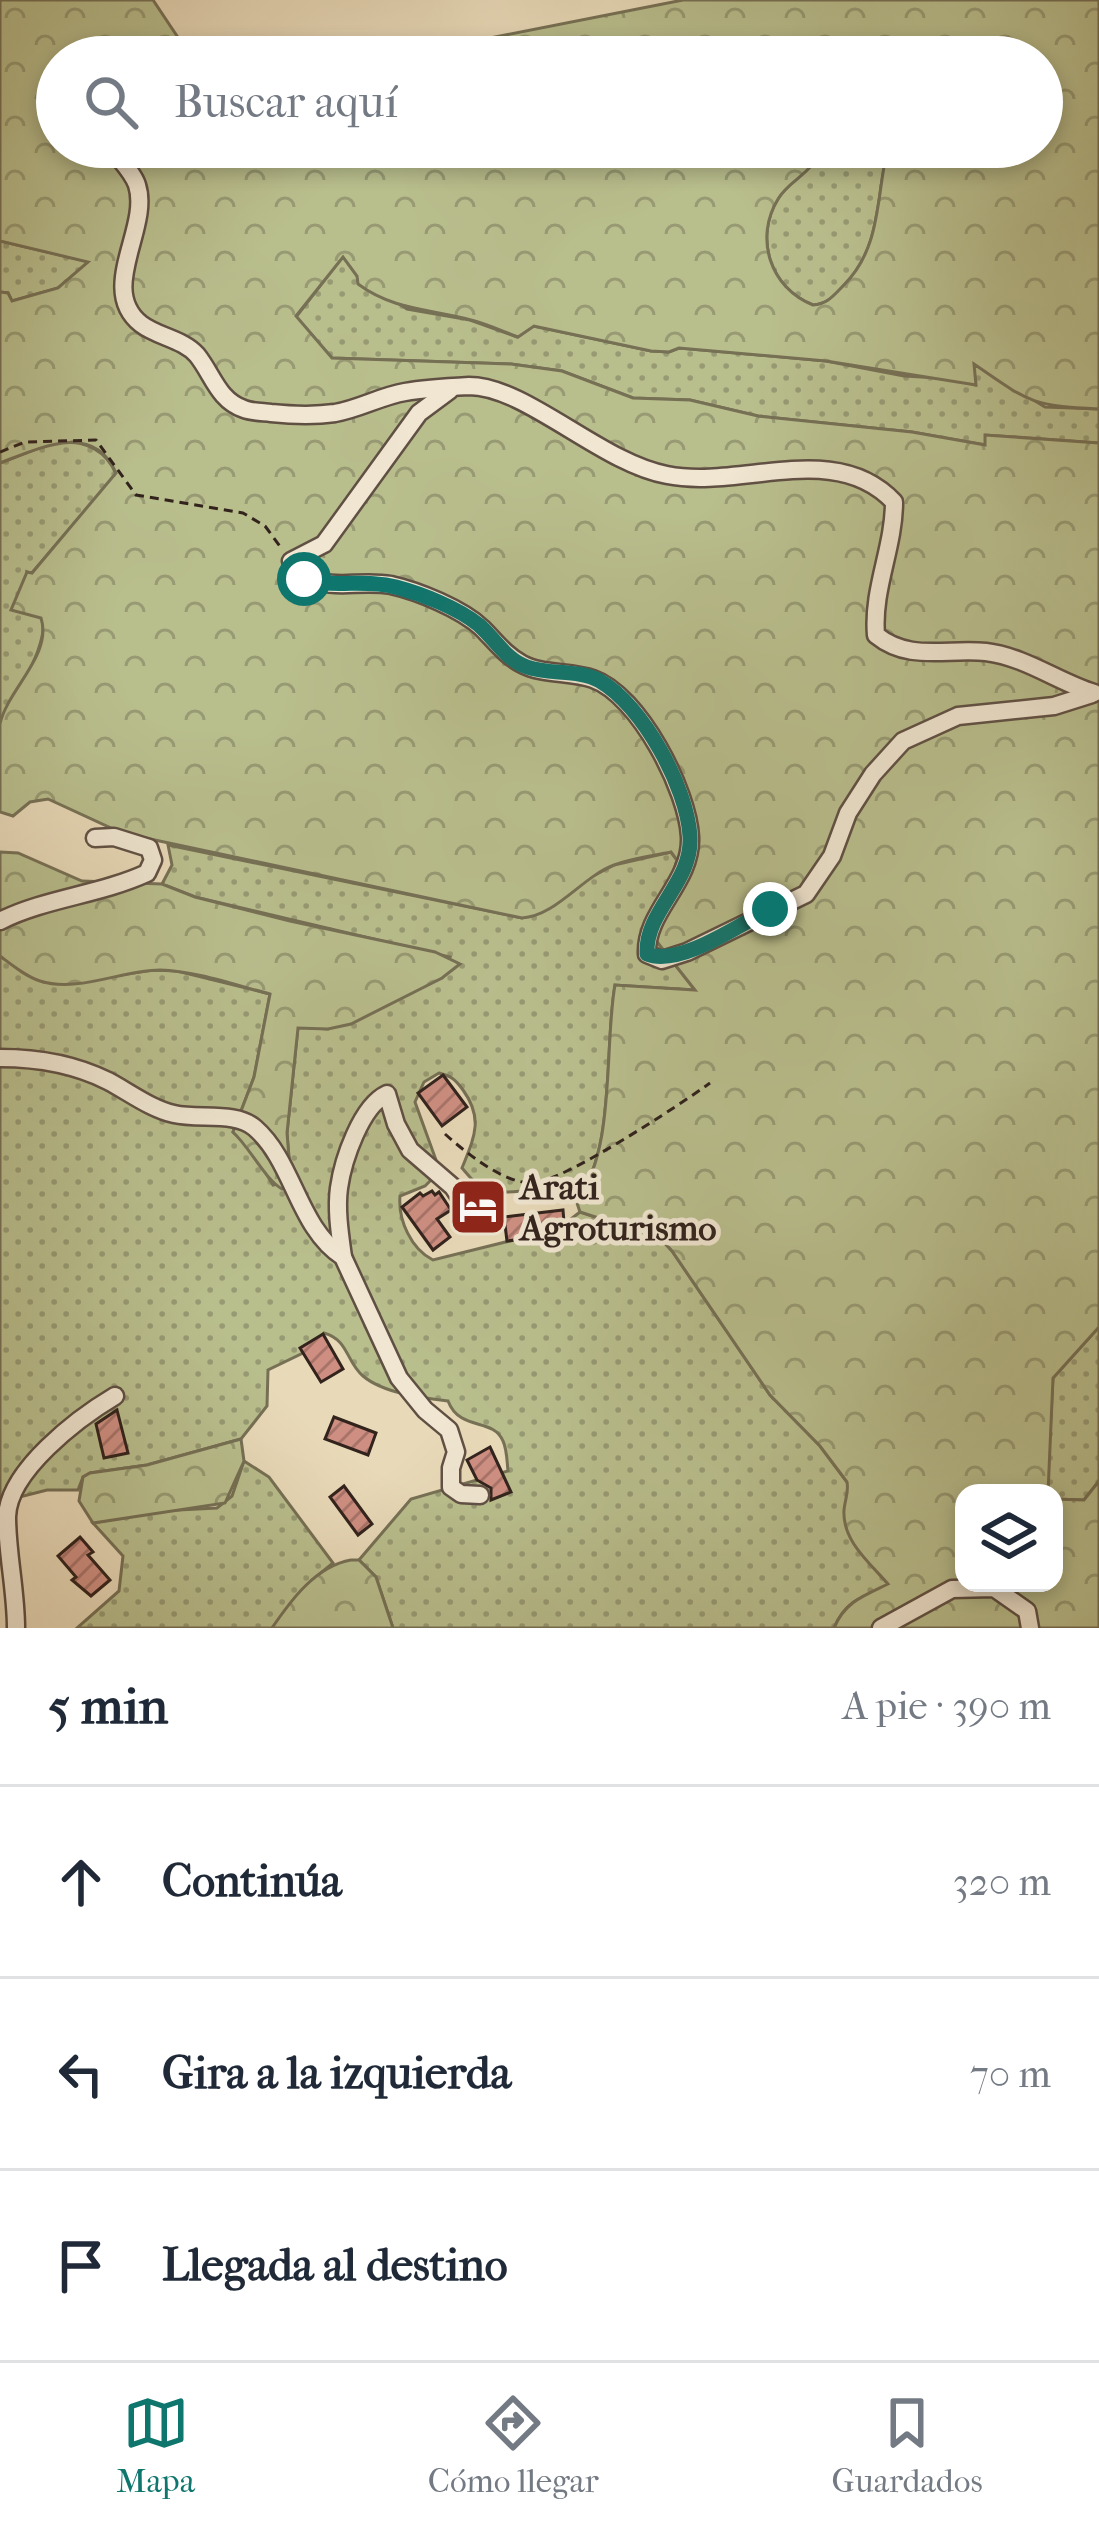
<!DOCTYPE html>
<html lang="es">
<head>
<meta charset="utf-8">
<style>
	body { margin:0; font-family:"IM FELL French Canon",serif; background:#f6f6f7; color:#1f2937 }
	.controls { position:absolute; right:36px; bottom:36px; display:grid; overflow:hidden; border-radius:24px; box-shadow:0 6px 18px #0003 }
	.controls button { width:108px; height:108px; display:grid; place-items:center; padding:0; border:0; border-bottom:3px solid #e0e1e3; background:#fff; color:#1f2937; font:60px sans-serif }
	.stop { position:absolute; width:36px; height:36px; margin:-27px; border:9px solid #0f766e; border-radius:50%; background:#fff }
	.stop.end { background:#0f766e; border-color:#fff; box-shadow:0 3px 12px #0008 }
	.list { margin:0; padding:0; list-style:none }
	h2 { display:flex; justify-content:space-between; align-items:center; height:156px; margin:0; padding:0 48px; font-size:51px }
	h2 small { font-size:39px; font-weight:400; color:#747a83 }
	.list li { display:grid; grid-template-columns:78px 1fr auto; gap:36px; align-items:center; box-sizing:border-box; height:192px; padding:0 48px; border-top:3px solid #e0e1e3 }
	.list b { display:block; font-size:45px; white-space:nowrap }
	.list em { font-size:39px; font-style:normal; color:#747a83 }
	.icon { flex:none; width:66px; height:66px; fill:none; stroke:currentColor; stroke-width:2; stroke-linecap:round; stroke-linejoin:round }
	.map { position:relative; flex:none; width:1099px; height:1628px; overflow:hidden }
	.search { position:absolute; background:#fff; box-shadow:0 6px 18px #0003; left:36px; right:36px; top:36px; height:132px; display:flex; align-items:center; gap:30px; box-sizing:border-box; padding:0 42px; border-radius:66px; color:#747a83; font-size:45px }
	.sheet { height:732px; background:#fff }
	nav { display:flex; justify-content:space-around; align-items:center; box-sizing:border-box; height:168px; border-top:3px solid #e0e1e3; background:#fff; font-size:33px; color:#747a83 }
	nav a { display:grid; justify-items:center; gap:6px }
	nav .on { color:#0f766e }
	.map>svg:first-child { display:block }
</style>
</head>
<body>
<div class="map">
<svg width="1099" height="1628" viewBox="0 0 1099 1628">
	<defs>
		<pattern id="green-dots" width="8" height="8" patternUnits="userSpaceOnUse" patternTransform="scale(3)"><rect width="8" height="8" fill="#b9be8d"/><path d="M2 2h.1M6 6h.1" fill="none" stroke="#979a73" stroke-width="1.8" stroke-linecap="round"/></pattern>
		<pattern id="forest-crowns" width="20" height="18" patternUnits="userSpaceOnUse" patternTransform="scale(3)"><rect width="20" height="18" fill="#b9be8d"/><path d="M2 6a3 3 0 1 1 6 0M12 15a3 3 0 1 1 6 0" fill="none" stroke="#979a73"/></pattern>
		<pattern id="building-hatch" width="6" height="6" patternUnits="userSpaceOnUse" patternTransform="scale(3)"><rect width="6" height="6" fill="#ce8f82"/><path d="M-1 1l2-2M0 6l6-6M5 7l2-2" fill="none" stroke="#a8746a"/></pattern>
	</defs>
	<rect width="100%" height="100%" fill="#e8d9b8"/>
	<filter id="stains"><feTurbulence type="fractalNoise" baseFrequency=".00167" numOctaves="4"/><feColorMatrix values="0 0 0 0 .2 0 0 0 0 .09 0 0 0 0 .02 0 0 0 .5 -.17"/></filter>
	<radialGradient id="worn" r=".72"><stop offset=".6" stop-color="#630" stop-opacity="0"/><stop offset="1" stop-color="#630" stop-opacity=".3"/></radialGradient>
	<g fill="url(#green-dots)" stroke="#767055" stroke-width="3">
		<path d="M818,147H888C876,196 882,247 844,285C834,296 828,304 813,305C770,288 754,238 778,199C790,178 816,173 818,147Z"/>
		<path d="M0,241L90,262L58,288L12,301L8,293L0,292Z"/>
		<path d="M343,256L357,276L407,309L470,320L517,337L533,326L651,351L669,352L679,348L826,361L904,376L956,379L975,385L973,363L1045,407L1099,409V443L986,435V445L912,432L758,416L690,400L633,398L562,371L511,364L332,358L296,317Z"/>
		<path d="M60,440C86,442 106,450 116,474L31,574L27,572L32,613L42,618C50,644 14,698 0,722V463Z"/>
		<path d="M168,845L522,918L557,903L576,885L614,865L671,852L677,860L654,938L695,990L615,985C604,1045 616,1154 576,1200C541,1180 509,1199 485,1189C476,1186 468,1175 462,1168C474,1138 484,1119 463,1090C455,1079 451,1076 439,1073L424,1082L415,1102L440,1171L425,1186L400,1196C398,1220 411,1249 433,1260L558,1229L580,1212L611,1222L643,1220L672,1251L770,1395L820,1446L850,1486C839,1530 861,1554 889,1585C863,1596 845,1601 834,1628H393L376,1577L359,1560L411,1499L508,1471C507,1462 507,1449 503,1441C493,1417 460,1432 448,1401C422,1398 383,1393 363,1376C346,1362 349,1340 324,1333L303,1353L268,1370L267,1406L241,1439L147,1465L90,1473L83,1477L78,1490H47L0,1502V956L43,982L69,983L153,970L177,971L270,994L254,1077L233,1132L252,1150L273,1185L291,1182L287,1133L298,1027L328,1029L442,978L450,957L195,897L162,884L172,865Z"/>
		<path d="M1099,1327V1481L1084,1500L1054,1499V1493L1047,1490L1053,1378Z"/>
		<path d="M244,1461L269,1477L333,1563L311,1581L272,1628H77L119,1591L123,1556L93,1523L159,1511L217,1508L232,1496Z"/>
	</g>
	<g fill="url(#forest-crowns)" stroke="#767055" stroke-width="3">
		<path d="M0,0H153L191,57H57V147H818C817,173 790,178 778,199C754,238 770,288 813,305C828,304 834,295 844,285C882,247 876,195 888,147H1042V57H901L878,46L857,45L832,57H394L683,0H1099V409C1031,406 1029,402 974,364L976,385L826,361L679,348L669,352L651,351L534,326L518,337C502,331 487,324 471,320C430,309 393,310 358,284L357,276L343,257L296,316L332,358L511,364L562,371L633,398L690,400L758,416L912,432L985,445V435L1099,443V1327L1053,1378L1048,1493H964V1583H1054V1499L1084,1500L1099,1481V1628H834C845,1602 863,1596 888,1584C870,1563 842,1541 844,1510C845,1499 849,1492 847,1482L820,1446L770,1395L672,1251L644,1220L611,1222L580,1212L576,1200C616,1154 604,1045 615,985L695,990L654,938L677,860L671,852C652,856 631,858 614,865C582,877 556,916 522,918L122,833L48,799L30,802L13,816L0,812C0,785 0,751 0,724C7,690 53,655 41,618L11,610L27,572L32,573L116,473C94,421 39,448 0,463V292L8,293L12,301L58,288L88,262L0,241Z"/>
		<path d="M0,852L18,853L82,881L162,884L195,897L290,921L435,952L460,964L442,978L351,1024L328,1029L298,1028L287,1133L291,1182L282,1189C265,1179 250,1148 233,1132L254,1077L270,994C235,985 196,971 160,970C122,970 78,993 40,981C25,976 12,965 0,956Z"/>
		<path d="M241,1439L244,1461L225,1503L93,1523L79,1501L83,1477L90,1473L147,1465Z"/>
		<path d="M351,1560H359L376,1577L393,1628H272C291,1600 316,1566 351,1560Z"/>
	</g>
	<g fill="url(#building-hatch)" stroke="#32231d" stroke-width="3">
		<path d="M443,1075L467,1107L442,1126L418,1093Z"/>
		<path d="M432,1191L435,1195L439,1192L451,1210L437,1219L450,1237L433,1250L402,1207L420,1193L423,1196Z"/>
		<path d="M563,1210L564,1222L555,1223L557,1235L507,1241L504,1217Z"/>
		<path d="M323,1334L343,1369L321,1382L300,1348Z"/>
		<path d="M117,1410L128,1453L104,1458L96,1424Z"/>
		<path d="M334,1417L376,1433L368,1455L325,1439Z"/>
		<path d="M490,1447L511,1492L491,1500V1488L477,1480L467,1460Z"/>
		<path d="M344,1486L372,1524L358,1535L330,1497Z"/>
		<path d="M80,1537L93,1552L88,1555L110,1580L91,1596L72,1580L76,1577L58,1556Z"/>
	</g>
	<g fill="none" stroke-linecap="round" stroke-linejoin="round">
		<g stroke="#605044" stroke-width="21">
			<g id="minor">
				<path d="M111,147C118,158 133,172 137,185C151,228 97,289 141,324C158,337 183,339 197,355C213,375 218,400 244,409C251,412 263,412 271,413C291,415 314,416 335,413C359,409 381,396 405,392C422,389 451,387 469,386C526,386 601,463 667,475C741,490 835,439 894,502C894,548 872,589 876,635C909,662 946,648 986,652C1026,657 1058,682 1094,693"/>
				<path d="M450,390L419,413L324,544L291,561C319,598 351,578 391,585C418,591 462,609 482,628C495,641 505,655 522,664C542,675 571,671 593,679C639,695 688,791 690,837C692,883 645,911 647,954L662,960L687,952L806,894L832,856L848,813L873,774L903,741L958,716L1054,706L1092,694"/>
				<path d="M0,921C46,898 99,895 147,873L153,860L149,848L114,837L95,838"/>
				<path d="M0,1058C38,1058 74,1064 108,1081C129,1092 151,1109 174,1114C199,1120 236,1111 255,1128C294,1162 298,1228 343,1257L399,1378L425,1410L449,1430L456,1452L451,1468V1487L461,1494L480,1495"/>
				<path d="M343,1257C340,1235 336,1210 339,1188C343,1160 361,1106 387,1094L396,1124L410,1150L453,1187L475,1220"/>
				<path d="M16,1628C16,1591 7,1553 7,1517C8,1471 78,1418 115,1396"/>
				<path d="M881,1628L952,1589L994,1588L1027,1611L1030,1628"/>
			</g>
		</g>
		<g stroke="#32231d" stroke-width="3" stroke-dasharray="9 6" stroke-linecap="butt">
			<path d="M0,452L25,442L96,440L136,495L243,513L265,526L282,549"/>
			<path d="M445,1134C465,1152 504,1184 533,1183C563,1182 681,1104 710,1083"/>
		</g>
		<use href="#minor" stroke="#f0e6d1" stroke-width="16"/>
	</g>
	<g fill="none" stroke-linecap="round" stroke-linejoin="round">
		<path stroke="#0f766e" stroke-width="15" d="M304,579C334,588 366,579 396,587C422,594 458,608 479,625C495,639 506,660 527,667C550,675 578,669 600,681C643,706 687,787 690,836C693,883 645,910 647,954C680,967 739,925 770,909"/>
	</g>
	<defs>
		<g id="hotel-square" transform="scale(3)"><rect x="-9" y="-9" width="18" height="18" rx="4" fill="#8f2418" stroke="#f0e6d1"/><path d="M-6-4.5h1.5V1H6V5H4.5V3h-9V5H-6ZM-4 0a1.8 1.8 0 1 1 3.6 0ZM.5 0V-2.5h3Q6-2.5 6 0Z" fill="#fff"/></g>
	</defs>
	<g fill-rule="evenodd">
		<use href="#hotel-square" x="478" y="1207"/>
	</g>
	<g text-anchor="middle" stroke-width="10" stroke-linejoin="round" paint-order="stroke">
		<g font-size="36" font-weight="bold" fill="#32231d" stroke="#f0e6d1" text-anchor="start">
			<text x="520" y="1199">Arati<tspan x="520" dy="41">Agroturismo</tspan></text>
		</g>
	</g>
	<rect width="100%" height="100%" filter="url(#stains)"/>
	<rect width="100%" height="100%" fill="url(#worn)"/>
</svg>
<div class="controls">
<button><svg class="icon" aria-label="layers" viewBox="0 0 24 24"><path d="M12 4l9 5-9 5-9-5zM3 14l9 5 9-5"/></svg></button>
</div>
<div class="stop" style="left:304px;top:579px"></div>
<div class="stop end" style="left:770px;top:909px"></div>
<div class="search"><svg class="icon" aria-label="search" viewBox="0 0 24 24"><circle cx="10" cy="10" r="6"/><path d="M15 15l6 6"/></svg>Buscar aquí</div>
</div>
<section class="sheet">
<h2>5 min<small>A pie · 390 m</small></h2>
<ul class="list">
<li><svg class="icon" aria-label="ahead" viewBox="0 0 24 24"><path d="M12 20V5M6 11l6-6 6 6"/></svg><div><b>Continúa</b></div><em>320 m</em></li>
<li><svg class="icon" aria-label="left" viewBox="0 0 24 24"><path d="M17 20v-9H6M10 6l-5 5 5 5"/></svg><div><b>Gira a la izquierda</b></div><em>70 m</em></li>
<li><svg class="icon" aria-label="arrive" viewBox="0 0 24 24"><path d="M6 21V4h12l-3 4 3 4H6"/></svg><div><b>Llegada al destino</b></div></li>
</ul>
</section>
<nav>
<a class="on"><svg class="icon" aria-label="map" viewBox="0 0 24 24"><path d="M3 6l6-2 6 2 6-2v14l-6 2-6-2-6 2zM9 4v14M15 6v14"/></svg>Mapa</a>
<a><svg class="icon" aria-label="directions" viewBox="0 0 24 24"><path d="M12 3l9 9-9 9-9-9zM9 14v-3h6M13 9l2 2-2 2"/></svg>Cómo llegar</a>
<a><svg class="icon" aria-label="saved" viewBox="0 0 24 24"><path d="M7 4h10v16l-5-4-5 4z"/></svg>Guardados</a>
</nav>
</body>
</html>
